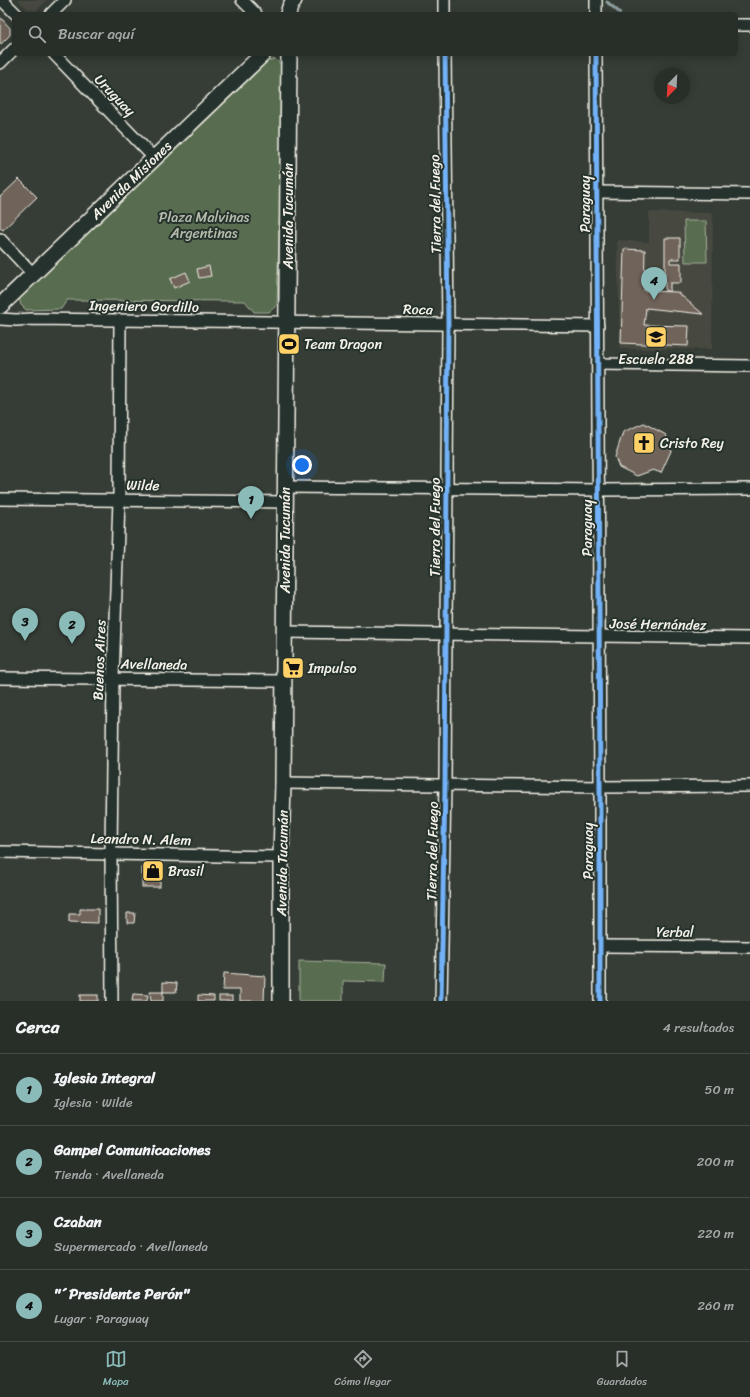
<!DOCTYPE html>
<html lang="es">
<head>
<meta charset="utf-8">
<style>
	body { margin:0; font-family:Sriracha,sans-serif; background:#303630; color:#f1f3f6 }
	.compass { position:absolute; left:654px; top:68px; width:36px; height:36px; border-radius:50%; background:#282e28; box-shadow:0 2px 10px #0003; rotate:204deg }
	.you { position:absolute; left:302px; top:465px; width:14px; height:14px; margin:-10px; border:3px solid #fff; border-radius:50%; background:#1a73e8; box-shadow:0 0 0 6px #1a73e833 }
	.badge { display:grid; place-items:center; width:26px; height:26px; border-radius:50%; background:#8bbbb9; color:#111; font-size:13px; font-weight:700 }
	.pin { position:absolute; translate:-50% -33px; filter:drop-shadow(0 1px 2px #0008) }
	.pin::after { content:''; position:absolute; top:21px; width:14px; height:12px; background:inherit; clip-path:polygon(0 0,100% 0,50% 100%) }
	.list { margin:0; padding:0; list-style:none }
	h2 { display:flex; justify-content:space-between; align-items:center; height:52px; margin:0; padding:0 16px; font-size:17px }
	h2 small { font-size:13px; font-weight:400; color:#a5a8a8 }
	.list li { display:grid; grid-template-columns:26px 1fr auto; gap:12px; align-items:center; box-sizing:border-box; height:72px; padding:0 16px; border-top:1px solid #444a45 }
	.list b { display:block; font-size:15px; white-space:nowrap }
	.list p { margin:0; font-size:13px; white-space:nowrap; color:#a5a8a8 }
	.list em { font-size:13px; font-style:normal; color:#a5a8a8 }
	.icon { flex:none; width:22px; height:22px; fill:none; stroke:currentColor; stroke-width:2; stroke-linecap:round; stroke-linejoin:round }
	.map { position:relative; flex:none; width:750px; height:1001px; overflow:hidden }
	.search { position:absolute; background:#282e28; box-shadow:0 2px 10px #0003; left:12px; right:12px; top:12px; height:44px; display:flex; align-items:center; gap:10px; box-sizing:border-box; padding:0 14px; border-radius:6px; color:#a5a8a8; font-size:15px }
	.sheet { height:340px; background:#282e28 }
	nav { display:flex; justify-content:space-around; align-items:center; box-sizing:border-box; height:56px; border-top:1px solid #444a45; background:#282e28; font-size:11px; color:#a5a8a8 }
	nav a { display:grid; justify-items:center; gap:2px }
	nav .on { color:#8bbbb9 }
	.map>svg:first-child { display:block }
</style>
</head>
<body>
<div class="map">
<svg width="750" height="1001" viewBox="0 0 750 1001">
	<rect width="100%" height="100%" fill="#353d36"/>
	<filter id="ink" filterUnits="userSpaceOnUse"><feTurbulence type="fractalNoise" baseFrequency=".025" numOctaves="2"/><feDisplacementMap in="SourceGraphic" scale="8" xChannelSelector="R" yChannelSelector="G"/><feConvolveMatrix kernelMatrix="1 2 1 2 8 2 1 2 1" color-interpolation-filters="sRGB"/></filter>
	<g filter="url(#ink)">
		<g fill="#474941">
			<path d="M18,0H47L36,11L27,9Z"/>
			<path d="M649,212L713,213L712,349H620L617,240L649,242Z"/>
		</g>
		<g fill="#596d50" stroke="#a6af9c">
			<path d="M275,59L284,67L277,305L269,312H254L245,301L67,300L61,309L26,310L21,305L19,298L265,62Z"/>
			<path d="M684,221H706L707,262H685Z"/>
			<path d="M299,961L386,963L385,982L343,981V1001H299Z"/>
		</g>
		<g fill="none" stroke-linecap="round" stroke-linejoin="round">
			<path stroke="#909fa2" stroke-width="3" d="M607,2L620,13"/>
		</g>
		<g fill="#70645a" stroke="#f4f1e8">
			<path d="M0,17L10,28V35L0,45Z"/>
			<path d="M19,179L37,197L3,230L0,228V197Z"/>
			<path d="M665,238H680V259H670V263H681V283H670V291H665Z"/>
			<path d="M624,249L645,250L644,291L677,292L703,314L646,308L644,325L689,326L688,346L621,343Z"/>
			<path d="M209,266L211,276L199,278L197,269Z"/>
			<path d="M186,272L190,281L174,288L170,279Z"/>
			<path d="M644,423L666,435L671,451L661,473L653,470L637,476L619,467L615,457L623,432Z"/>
			<rect x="142" y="868" width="18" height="19"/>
			<path d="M80,909H98V923L69,922V914H80Z"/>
			<path d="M127,913H135L134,923H127Z"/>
			<path d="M224,973L265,976L264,1001H240V990H223Z"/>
			<path d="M163,982L177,983L176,992H163Z"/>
			<path d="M150,992H163V1001H151Z"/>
			<path d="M133,994L148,995L147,1001H132Z"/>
			<rect x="80" y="995" width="18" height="6"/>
			<path d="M198,995L214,996V1001H198Z"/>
			<rect x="219" y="996" width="13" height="5"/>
		</g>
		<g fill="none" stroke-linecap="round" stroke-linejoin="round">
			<g stroke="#f4f1e8" stroke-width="14">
				<g id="street">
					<path d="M2,0L16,14"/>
					<path d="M242,0L256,14"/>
					<path d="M444,0V14"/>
					<path d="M596,0V14"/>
					<path d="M51,14L65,0"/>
					<path d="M736,25H750"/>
					<path d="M54,54L154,158"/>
					<path d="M596,54L600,787V1001"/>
					<path d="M0,63L14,49"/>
					<path d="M597,192L750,194"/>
					<path d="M0,239L33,274"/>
					<path d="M0,319L16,320L32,319L598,326"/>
					<path d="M598,364L750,366"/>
					<path d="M286,487L598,490L750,489"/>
					<path d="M0,499L285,502"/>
					<path d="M284,632L750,638"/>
					<path d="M0,678L284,681"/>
					<path d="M283,783L600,787L750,786"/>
					<path d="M0,852L281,857"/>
					<path d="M600,946L750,947"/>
					<path d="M112,1001L111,853L113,679L119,500L120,321"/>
					<path d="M441,1001L445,785L448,325L445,54"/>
				</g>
			</g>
			<g stroke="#f4f1e8" stroke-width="18">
				<g id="secondary">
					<path d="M288,14L290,7L294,0"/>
					<path d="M0,306L263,54"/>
					<path d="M281,1001V857L283,783L289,54"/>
				</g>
			</g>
			<use href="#street" stroke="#26332d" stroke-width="11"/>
			<use href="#secondary" stroke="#26332d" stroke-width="15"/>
			<g stroke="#26332d" stroke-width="8">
				<g id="cycleway">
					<path d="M596,54L600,787V1001"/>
					<path d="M441,1001L445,785L448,325L445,54"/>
				</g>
			</g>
			<use href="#cycleway" stroke="#73b2f8" stroke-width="5"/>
		</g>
	</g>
	<defs>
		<g id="school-square" transform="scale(1.15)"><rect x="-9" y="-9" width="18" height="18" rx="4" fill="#ffd166" stroke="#26332d"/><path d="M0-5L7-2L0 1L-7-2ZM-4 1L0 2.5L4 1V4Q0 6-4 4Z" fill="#111"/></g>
		<g id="stadium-square" transform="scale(1.15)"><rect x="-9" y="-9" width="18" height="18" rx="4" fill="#ffd166" stroke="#26332d"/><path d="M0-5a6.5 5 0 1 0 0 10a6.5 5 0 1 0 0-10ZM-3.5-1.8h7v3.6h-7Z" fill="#111"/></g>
		<g id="church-square" transform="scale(1.15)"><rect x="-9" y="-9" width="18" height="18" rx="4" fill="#ffd166" stroke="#26332d"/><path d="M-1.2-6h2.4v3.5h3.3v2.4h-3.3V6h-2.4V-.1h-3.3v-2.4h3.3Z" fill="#111"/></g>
		<g id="supermarket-square" transform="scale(1.15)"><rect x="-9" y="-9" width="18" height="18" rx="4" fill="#ffd166" stroke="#26332d"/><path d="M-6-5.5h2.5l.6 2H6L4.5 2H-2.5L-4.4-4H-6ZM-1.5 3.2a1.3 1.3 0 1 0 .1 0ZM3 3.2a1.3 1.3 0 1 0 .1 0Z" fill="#111"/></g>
		<g id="shop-square" transform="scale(1.15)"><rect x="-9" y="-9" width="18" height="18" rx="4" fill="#ffd166" stroke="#26332d"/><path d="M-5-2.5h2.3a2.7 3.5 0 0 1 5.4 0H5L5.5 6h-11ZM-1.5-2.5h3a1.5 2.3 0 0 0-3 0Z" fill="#111"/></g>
	</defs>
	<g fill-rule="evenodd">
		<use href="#school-square" x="656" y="337"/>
		<use href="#stadium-square" x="289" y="344"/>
		<use href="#church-square" x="644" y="443"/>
		<use href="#supermarket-square" x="293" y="668"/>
		<use href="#shop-square" x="153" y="871"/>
	</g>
	<g text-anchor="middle" stroke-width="4" stroke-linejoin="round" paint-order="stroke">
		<g font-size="14" fill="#f4f1e8" stroke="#26332d">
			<text transform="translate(115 95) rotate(46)" y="5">Uruguay</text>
			<text transform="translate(131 180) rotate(-44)" y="5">Avenida Misiones</text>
			<text transform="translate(435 204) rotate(-91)" y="5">Tierra del Fuego</text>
			<text transform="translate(585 204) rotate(-90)" y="5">Paraguay</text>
			<text transform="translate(288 216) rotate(-90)" y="5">Avenida Tucumán</text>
			<text transform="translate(144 306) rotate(1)" y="5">Ingeniero Gordillo</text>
			<text transform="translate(418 309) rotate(1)" y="5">Roca</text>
			<text transform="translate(143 485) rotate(1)" y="5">Wilde</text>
			<text transform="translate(435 527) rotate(-90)" y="5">Tierra del Fuego</text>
			<text transform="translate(587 528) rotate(-90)" y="5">Paraguay</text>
			<text transform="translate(285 540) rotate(-90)" y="5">Avenida Tucumán</text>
			<text transform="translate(658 624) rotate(1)" y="5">José Hernández</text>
			<text transform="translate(99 660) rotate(-88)" y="5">Buenos Aires</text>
			<text transform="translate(154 664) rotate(1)" y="5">Avellaneda</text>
			<text transform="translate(141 839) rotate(1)" y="5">Leandro N. Alem</text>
			<text transform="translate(432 851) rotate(-89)" y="5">Tierra del Fuego</text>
			<text transform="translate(588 851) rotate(-90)" y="5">Paraguay</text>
			<text transform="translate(282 863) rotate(-89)" y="5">Avenida Tucumán</text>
			<text x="675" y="937">Yerbal</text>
		</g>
		<g font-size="14" fill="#b6bcab" stroke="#26332d">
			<text x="204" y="222">Plaza Malvinas<tspan x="204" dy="16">Argentinas</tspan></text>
		</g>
		<g font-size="14" fill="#f4f1e8" stroke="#26332d" text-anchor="start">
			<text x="304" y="349">Team Dragon</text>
			<text x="656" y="364" text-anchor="middle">Escuela 288</text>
			<text x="660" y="448">Cristo Rey</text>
			<text x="308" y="673">Impulso</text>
			<text x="168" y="876">Brasil</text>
		</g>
	</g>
</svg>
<svg class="compass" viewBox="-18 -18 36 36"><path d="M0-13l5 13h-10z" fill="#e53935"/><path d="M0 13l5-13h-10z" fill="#a5a8a8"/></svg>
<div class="you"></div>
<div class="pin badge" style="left:251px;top:519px">1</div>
<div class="pin badge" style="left:72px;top:644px">2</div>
<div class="pin badge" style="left:25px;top:641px">3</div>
<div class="pin badge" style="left:654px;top:300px">4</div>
<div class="search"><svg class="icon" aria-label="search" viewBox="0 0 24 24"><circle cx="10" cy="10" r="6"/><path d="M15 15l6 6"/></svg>Buscar aquí</div>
</div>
<section class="sheet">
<h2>Cerca<small>4 resultados</small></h2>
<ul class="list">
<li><span class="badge">1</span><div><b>Iglesia Integral</b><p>Iglesia · Wilde</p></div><em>50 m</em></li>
<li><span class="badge">2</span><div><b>Gampel Comunicaciones</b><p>Tienda · Avellaneda</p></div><em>200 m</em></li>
<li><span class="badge">3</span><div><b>Czaban</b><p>Supermercado · Avellaneda</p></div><em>220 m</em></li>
<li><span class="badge">4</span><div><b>&quot;´Presidente Perón&quot;</b><p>Lugar · Paraguay</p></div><em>260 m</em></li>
</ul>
</section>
<nav>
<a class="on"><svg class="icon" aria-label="map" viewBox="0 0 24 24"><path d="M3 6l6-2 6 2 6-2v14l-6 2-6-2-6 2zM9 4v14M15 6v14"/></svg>Mapa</a>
<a><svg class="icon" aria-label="directions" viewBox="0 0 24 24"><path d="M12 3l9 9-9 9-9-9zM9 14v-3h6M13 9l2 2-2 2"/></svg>Cómo llegar</a>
<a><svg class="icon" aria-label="saved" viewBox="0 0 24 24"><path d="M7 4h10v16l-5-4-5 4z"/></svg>Guardados</a>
</nav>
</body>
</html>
